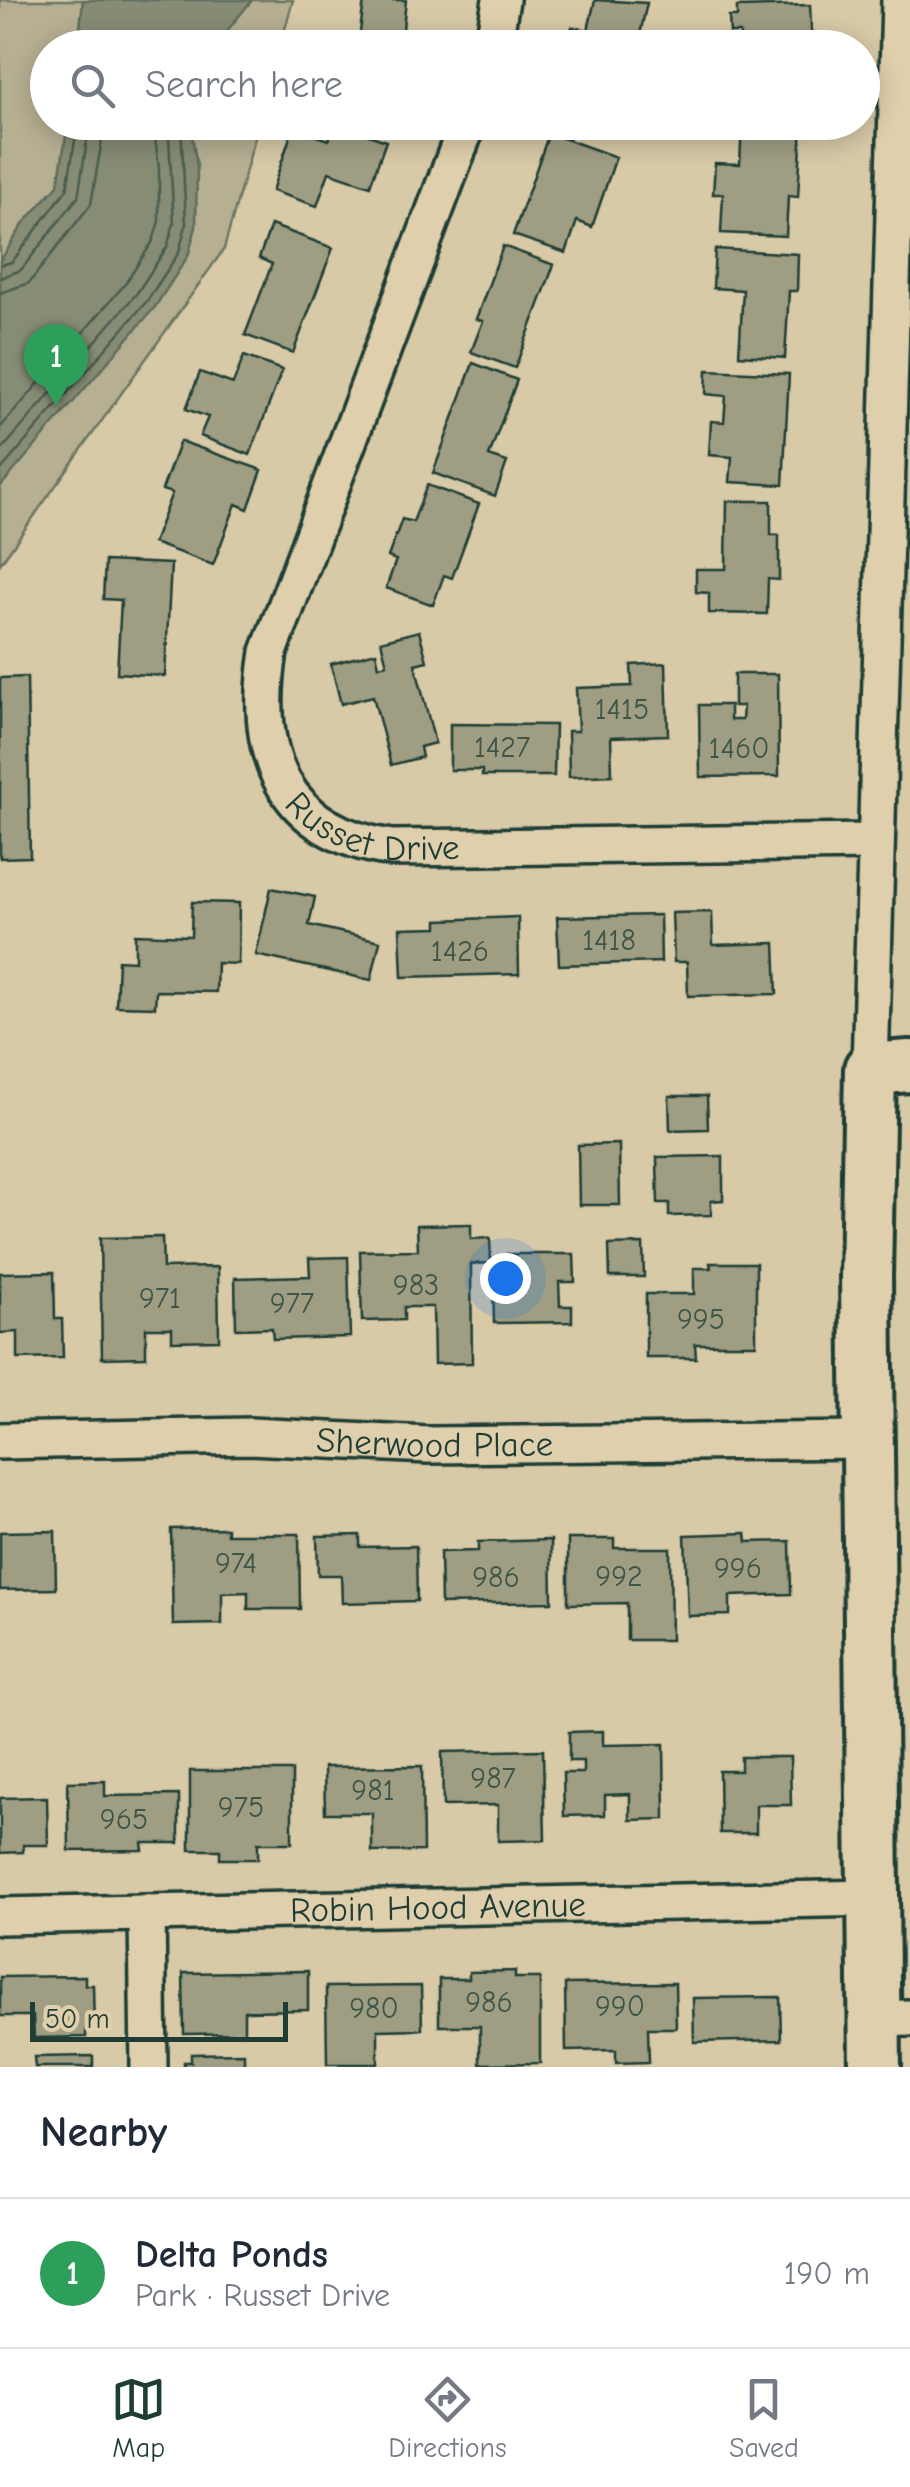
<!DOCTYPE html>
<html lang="en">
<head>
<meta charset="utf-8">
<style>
	body { margin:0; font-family:"Comic Neue",sans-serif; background:#f6f6f7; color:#1f2937 }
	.scale { position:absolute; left:30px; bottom:25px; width:258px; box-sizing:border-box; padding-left:10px; border:5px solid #1f3d34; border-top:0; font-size:28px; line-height:35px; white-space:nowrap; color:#1f3d34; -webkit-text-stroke:8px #e0cfac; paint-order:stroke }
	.you { position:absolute; left:505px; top:1278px; width:35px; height:35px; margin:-25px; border:8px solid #fff; border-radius:50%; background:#1a73e8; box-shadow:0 0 0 15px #1a73e833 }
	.badge { display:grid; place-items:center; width:65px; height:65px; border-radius:50%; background:#1f3d34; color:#fff; font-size:32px; font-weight:700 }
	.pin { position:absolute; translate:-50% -82px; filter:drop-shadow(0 2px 5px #0008) }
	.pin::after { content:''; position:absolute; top:52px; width:35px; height:30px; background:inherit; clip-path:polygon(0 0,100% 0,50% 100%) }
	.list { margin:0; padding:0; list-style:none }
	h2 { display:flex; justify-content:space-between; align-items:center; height:130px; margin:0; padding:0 40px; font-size:42px }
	h2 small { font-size:32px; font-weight:400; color:#747a83 }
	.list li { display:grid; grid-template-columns:65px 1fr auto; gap:30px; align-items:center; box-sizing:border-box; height:150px; padding:0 40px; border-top:2px solid #e0e1e3 }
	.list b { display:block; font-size:38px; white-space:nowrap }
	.list p { margin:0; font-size:32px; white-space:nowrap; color:#747a83 }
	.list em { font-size:32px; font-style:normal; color:#747a83 }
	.icon { flex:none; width:55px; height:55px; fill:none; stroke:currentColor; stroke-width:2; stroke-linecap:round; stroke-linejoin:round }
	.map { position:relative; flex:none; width:910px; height:2067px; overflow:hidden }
	.search { position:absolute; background:#fff; box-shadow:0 5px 25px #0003; left:30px; right:30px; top:30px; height:110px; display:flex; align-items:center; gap:25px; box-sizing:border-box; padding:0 35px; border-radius:55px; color:#747a83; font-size:38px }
	.sheet { height:280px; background:#fff }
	nav { display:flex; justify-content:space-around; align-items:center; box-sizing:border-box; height:140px; border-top:2px solid #e0e1e3; background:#fff; font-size:28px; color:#747a83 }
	nav a { display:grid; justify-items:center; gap:5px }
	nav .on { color:#1f3d34 }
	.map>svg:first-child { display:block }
</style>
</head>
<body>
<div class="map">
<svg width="910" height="2067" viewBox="0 0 910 2067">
	<rect width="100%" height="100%" fill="#d8c9a7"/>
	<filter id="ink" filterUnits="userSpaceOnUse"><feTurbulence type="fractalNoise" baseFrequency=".01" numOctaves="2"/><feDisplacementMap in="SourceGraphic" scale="20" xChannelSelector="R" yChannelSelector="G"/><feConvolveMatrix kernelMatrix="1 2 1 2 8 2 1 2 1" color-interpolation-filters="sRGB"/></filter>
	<g filter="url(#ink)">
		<path fill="#b6af92" stroke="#6a7663" stroke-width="2.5" d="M0,0H293L280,47L48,48V122L259,123L224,249L0,564Z"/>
		<g fill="#878c75" stroke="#5d6c5b" stroke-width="2.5">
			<path d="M83,0H252L214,47H78Z"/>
			<path d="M68,123H190L197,166L196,227L188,256L155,307L0,487V261L24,223L58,185Z"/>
		</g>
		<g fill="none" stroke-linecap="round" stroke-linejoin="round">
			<g stroke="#495d4e" stroke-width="2.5">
				<path d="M0,265L12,262L67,189L78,122"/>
				<path d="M0,278L21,270L78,197L90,122"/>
				<path d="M0,293L29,283L91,204L105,122"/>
				<path d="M0,428L125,284L153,241L159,221V169L153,122"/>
				<path d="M0,452L137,293L167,247L174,223L168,122"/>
				<path d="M0,471L147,301L179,252L186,225L181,122"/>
			</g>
		</g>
		<g fill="#9f9e83" stroke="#1f3d34" stroke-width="2.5">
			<path d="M364,0H406L401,48H358Z"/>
			<path d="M595,0L647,3L637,48H567L572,27L588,30Z"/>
			<path d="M810,5L812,48H740V33H730L729,17H737V7Z"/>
			<path d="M335,123L386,141L370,186L329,172L317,206L272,191L293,128L329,140Z"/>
			<path d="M742,123L802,126L798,197L788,196L786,236L721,233L723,194H713L715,163L740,164Z"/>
			<path d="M549,133L616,157L592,227L577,221L566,253L513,235Z"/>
			<path d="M271,225L333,248L293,353L245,335L272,264L259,258Z"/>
			<path d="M503,246L554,265L515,368L471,352L483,321L476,319Z"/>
			<path d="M715,249L798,254L797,291H789L785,358L739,355L743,290L713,288Z"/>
			<path d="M244,356L282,370L250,455L200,436L208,417L186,409L200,372L233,384Z"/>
			<path d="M473,363L517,380L489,456L507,462L495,496L433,473Z"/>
			<path d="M707,370L789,374L783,485L730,482L732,457L709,455L711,421L724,422L726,396L706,394Z"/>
			<path d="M180,441L262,470L248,509L236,504L213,565L153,543L172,493L162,490Z"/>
			<path d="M427,485L479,504L452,578L444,575L433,605L386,588L396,560L388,557L402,519L413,522Z"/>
			<path d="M727,501H771V535H779V580L768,579L767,614L709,613V593L696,592V569H726Z"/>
			<path d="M105,561L171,564L165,676L117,673L121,600L103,599Z"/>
			<path d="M419,631L427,661L415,664L435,743L420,747L422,757L391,765L373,696L341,704L331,664L376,652L379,666L387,664L381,641Z"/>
			<path d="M666,663L668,735L611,737L612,775L569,777L568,731H578L576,688L632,686L631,665Z"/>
			<path d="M734,674H778L779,776L700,777L699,705H730V720H742L743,706H734Z"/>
			<path d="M27,677L30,857L0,858V678Z"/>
			<path d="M450,724L555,725L554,776H482V770H450Z"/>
			<path d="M271,888L315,897L309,925L380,941L371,980L256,955Z"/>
			<path d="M192,902L239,903L238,964L217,963L216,992L156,991L155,1007L116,1006L118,960L135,961V934L191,936Z"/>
			<path d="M712,912L713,945L775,943L777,994L688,996L687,962H674L672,913Z"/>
			<path d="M660,915L661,962L559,965L557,917Z"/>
			<path d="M518,917L519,974L402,977L400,928L438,927V920Z"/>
			<path d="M669,1096H707L708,1129L670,1130Z"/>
			<path d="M619,1144L620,1205H579L578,1145Z"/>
			<path d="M723,1156V1200L711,1201V1215L669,1216V1203H658L657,1157Z"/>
			<path d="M471,1224V1239L490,1238L491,1263L471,1264L472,1363L434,1364L433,1307H404V1320L362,1321L360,1251L418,1250L417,1225Z"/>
			<path d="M162,1237L163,1268L218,1267L219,1340L172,1341V1328H146V1357L102,1358L100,1238Z"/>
			<path d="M643,1244L644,1277H610L609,1245Z"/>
			<path d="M507,1254H574L575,1282H559L560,1306H572V1322L494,1323L493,1280H507Z"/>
			<path d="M348,1257L350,1337L273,1339L272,1328L236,1329L235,1278L310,1276L309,1258Z"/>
			<path d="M710,1263H756V1344H695L696,1358H646V1294H694V1268H711Z"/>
			<path d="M54,1272L55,1319H62L63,1358L18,1359V1332L0,1333V1273Z"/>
			<path d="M227,1528V1534H299L300,1609H248V1592L222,1593V1624L173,1625L171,1529Z"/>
			<path d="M55,1531L56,1589L0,1590V1532Z"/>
			<path d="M746,1533L747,1542L790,1541L791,1594L730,1596V1615L688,1616L685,1535Z"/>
			<path d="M360,1535V1547L416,1546L417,1601L342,1603L341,1575H318L317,1536Z"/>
			<path d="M568,1539H614V1548H670L671,1640H627V1603L568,1604Z"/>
			<path d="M551,1540L552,1602L441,1604L440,1552L478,1551V1542Z"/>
			<path d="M603,1731V1745L664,1744L665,1819L630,1820V1794L605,1795V1815L564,1816L563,1773H583V1761H569V1732Z"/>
			<path d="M543,1750L545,1840L498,1841V1805L443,1806L442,1752Z"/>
			<path d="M741,1757H790L791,1805H756V1833H720L719,1771H741Z"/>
			<path d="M422,1766L423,1851L372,1852V1813H325L324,1767Z"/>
			<path d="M190,1771H292V1843H258V1859H220V1850H190Z"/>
			<path d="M105,1781V1796L179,1795V1843H142L143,1850L69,1851L68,1782Z"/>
			<path d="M47,1797L48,1845H23V1852L0,1853V1798Z"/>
			<path d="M308,1971V2010L244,2011V2033L184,2034L183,1973Z"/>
			<path d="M515,1971V1978H540V2063L480,2064V2026H439V1979H469V1972Z"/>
			<path d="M85,1976V1985H93L94,2029H86V2037L34,2038L33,2016H0V1977Z"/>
			<path d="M675,1983L676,2028H648L649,2062L616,2063V2050L566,2051L565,1984Z"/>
			<path d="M421,1986L422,2029L378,2030V2064H327L326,1987Z"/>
			<path d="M780,1997L781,2040L694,2042L693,1998Z"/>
			<path d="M244,2053V2067H184V2062H191V2054Z"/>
			<path d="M93,2056V2067H35L34,2057Z"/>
		</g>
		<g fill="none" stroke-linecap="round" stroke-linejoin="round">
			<g stroke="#1f3d34" stroke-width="42">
				<g id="street">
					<path d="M493,48L501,0"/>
					<path id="s1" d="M468,122L269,652C253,752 280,832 392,848L876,842"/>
					<path d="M870,1069L900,0"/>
					<path id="s2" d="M0,1441L250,1436L428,1445L869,1440"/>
					<path d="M147,1913L149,2067"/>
					<path id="s3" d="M0,1916L873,1898"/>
					<path d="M874,2019L910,2018"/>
				</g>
			</g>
			<g stroke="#1f3d34" stroke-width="58">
				<path id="secondary" d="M875,2067L866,1277L870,1069L910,1066"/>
			</g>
			<use href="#street" stroke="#e0cfac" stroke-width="35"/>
			<use href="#secondary" stroke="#e0cfac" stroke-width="50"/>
		</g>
	</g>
	<g text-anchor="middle" stroke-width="8" stroke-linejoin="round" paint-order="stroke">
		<g font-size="30" fill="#3f5548">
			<text x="622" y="719">1415</text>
			<text x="502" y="757">1427</text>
			<text x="739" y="758">1460</text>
			<text x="609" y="950">1418</text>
			<text x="460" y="961">1426</text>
			<text x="416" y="1295">983</text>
			<text x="160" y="1308">971</text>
			<text x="292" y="1313">977</text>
			<text x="701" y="1329">995</text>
			<text x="236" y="1573">974</text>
			<text x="738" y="1578">996</text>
			<text x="619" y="1586">992</text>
			<text x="496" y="1587">986</text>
			<text x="493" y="1788">987</text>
			<text x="373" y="1800">981</text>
			<text x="241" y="1817">975</text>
			<text x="124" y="1829">965</text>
			<text x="489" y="2012">986</text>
			<text x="620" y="2016">990</text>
			<text x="374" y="2018">980</text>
		</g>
		<g font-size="35" fill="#1f3d34" stroke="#e0cfac">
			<text dy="12" stroke="none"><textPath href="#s1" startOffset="808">Russet Drive</textPath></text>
			<text dy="12" stroke="none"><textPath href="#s2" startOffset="435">Sherwood Place</textPath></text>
			<text dy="12" stroke="none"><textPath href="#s3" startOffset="438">Robin Hood Avenue</textPath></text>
		</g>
	</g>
</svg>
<div class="scale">50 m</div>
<div class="you"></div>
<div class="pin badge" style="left:56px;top:406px;background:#2e9e5b">1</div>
<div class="search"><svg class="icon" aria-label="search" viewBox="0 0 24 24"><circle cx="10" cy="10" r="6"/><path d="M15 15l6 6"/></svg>Search here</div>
</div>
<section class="sheet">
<h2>Nearby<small></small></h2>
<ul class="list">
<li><span class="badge" style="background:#2e9e5b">1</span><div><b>Delta Ponds</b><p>Park · Russet Drive</p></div><em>190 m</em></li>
</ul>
</section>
<nav>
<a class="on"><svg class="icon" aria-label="map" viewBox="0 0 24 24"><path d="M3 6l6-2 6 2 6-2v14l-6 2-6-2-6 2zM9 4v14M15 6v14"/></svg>Map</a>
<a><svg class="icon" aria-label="directions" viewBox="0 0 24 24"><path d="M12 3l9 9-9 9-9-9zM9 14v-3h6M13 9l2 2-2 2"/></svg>Directions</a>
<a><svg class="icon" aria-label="saved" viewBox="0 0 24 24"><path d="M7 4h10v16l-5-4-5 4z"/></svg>Saved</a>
</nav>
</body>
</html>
